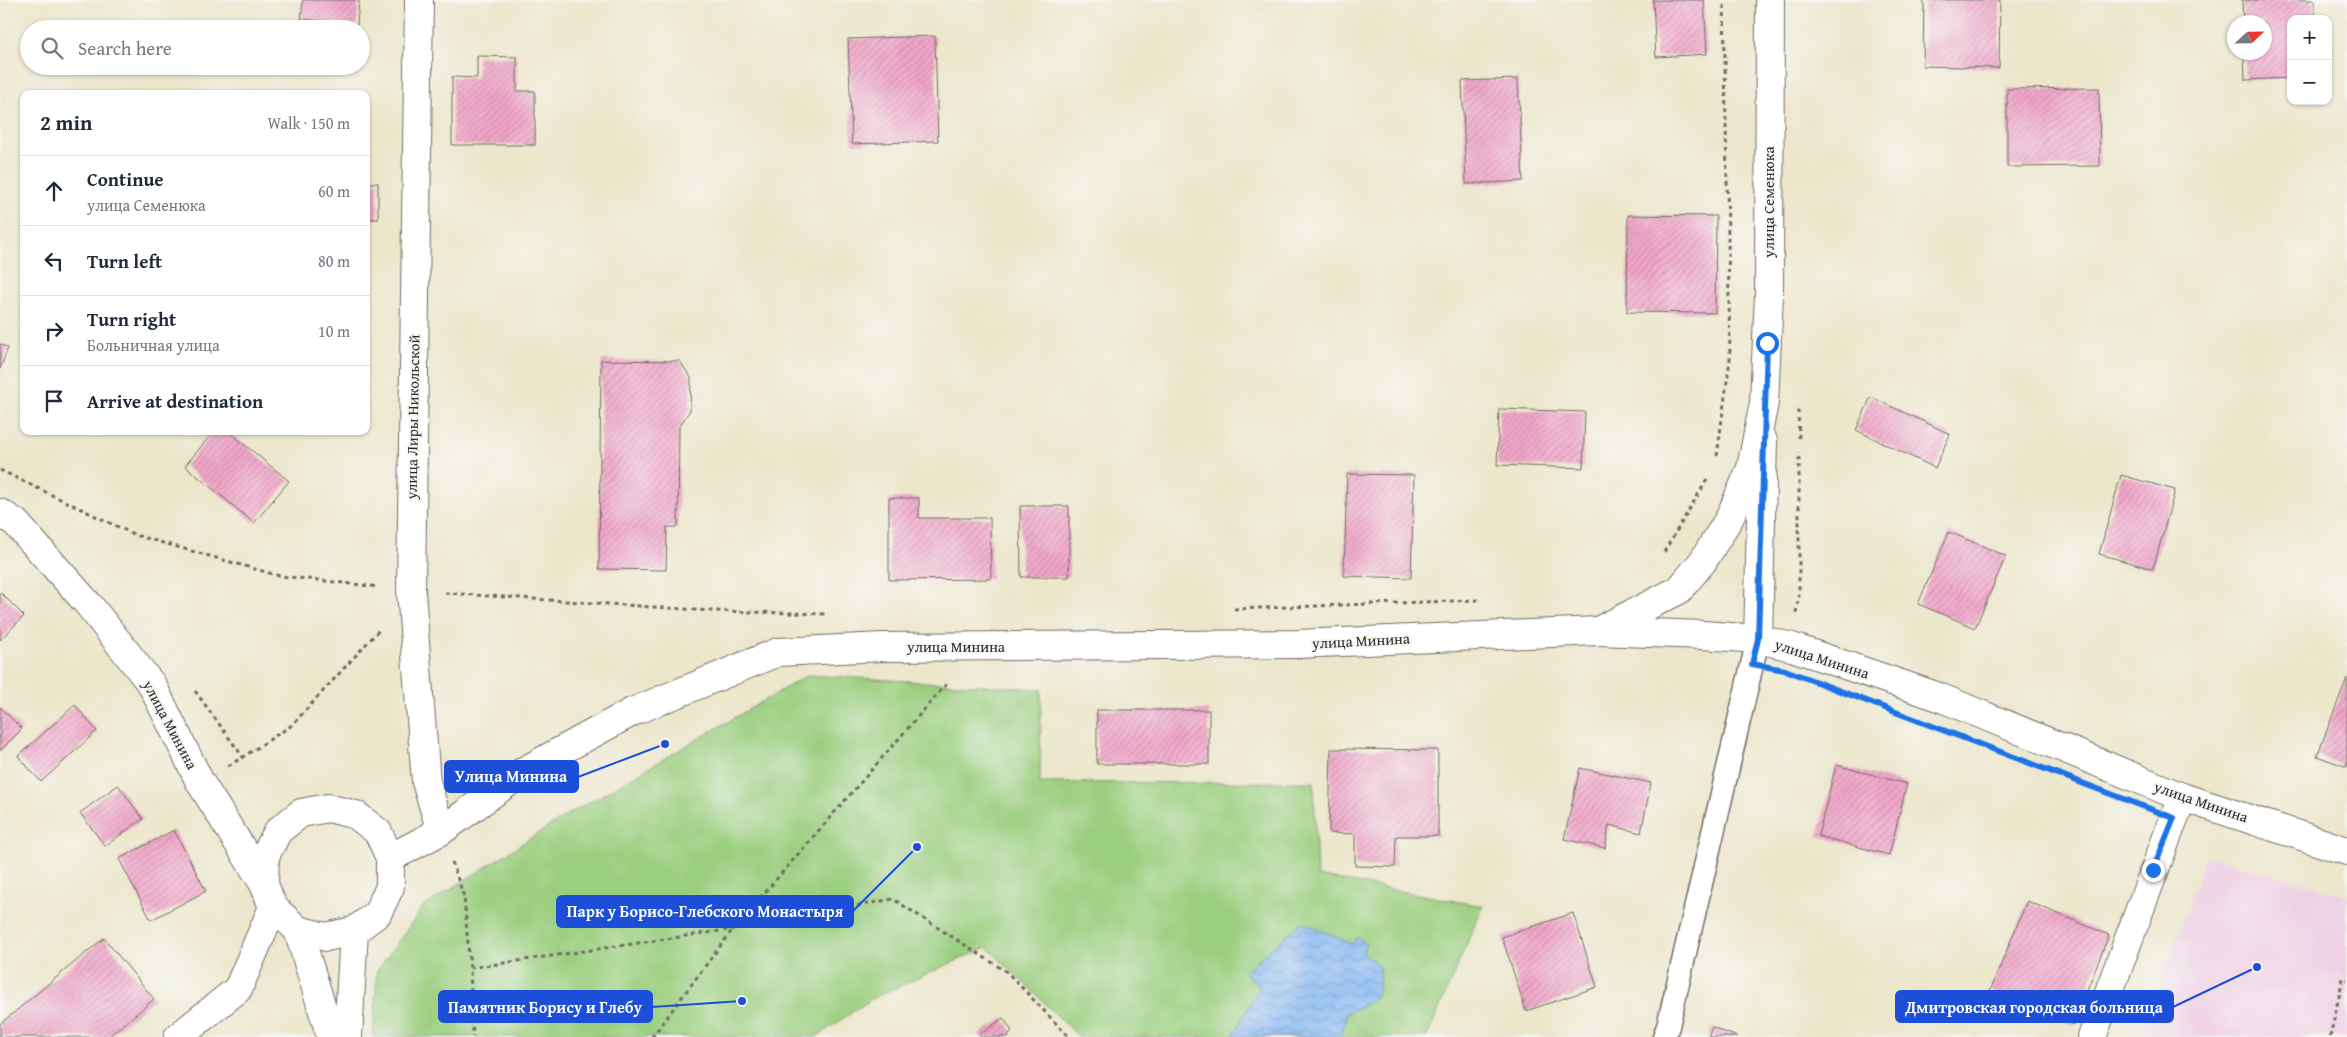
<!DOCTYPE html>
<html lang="en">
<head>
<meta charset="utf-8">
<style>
	body { margin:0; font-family:"Gentium Book Plus",serif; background:#f6f6f7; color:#1f2937 }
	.controls { position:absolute; right:15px; top:15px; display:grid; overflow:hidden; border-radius:10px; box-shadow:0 1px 4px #0004 }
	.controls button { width:45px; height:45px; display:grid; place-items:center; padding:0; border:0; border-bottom:1px solid #e0e1e3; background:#fff; color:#1f2937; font:25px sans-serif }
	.compass { position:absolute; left:2227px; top:15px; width:45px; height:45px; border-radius:50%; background:#fff; box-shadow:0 1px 4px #0004; rotate:68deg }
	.stop { position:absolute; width:15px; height:15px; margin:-11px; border:4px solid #1a73e8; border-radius:50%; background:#fff }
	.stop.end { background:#1a73e8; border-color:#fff; box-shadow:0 1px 5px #0008 }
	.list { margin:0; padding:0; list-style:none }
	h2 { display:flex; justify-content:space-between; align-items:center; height:65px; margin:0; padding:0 20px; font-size:21px }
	h2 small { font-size:16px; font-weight:400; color:#747a83 }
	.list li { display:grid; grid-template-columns:32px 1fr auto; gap:15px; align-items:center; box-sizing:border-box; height:70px; padding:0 20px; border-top:1px solid #e0e1e3 }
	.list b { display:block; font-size:19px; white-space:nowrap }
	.list p { margin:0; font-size:16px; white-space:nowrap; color:#747a83 }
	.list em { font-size:16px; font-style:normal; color:#747a83 }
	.icon { flex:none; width:28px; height:28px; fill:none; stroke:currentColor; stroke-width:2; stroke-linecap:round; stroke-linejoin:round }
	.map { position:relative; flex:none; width:2347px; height:1037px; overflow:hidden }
	.search { position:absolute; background:#fff; box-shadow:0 1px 4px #0004; left:20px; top:20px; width:350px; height:55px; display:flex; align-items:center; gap:12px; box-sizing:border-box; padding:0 18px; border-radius:28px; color:#747a83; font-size:19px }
	.panel { position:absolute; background:#fff; box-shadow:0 1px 4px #0004; left:20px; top:90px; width:350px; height:345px; border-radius:10px }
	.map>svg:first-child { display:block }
</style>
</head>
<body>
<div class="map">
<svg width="2347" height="1037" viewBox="0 0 2347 1037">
	<defs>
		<pattern id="water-waves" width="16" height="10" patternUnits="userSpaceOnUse" patternTransform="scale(1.25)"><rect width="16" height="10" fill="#86b8f3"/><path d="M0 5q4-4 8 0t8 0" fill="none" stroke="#6e96c5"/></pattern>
		<pattern id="building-hatch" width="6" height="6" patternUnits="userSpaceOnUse" patternTransform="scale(1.25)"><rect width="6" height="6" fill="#f2a7ca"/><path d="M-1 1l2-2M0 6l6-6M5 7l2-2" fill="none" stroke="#c488a4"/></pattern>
	</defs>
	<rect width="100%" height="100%" fill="#f6f6f2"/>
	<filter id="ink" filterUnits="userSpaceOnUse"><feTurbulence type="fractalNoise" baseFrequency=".02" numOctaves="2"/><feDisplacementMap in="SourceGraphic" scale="10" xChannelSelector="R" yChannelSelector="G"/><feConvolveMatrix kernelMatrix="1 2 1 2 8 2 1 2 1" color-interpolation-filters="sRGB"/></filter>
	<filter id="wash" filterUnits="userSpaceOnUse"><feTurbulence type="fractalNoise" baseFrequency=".0096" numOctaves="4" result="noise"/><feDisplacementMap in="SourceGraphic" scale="20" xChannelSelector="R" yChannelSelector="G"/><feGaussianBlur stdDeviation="1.12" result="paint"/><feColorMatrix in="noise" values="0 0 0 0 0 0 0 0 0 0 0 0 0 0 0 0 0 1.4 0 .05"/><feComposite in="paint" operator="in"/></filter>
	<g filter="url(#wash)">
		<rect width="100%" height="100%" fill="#ece6cb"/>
		<path fill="#efd0e5" d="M2206,855L2347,896V1037H2141Z"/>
		<path fill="#9bcf80" stroke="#637d56" d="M808,675L1041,689L1040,783L1314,782L1317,876L1483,906L1427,1037H1079L987,947L873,998L816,1037H373L377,971L423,907L564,817Z"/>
		<path fill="url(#water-waves)" stroke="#58728f" d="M1302,922L1352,944L1357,937L1366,944L1362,951L1379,967C1381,999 1374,1001 1347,1013L1341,1037H1232L1260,986L1244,972Z"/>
		<g id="blocks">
			<g fill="url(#building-hatch)">
				<path d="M303,0H359L357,25L301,19Z"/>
				<path d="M1653,0H1704L1707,54L1656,57Z"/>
				<path d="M1924,0H2000L1999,68L1923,66Z"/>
				<path d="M2242,0H2315V19H2291V78L2245,80L2244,52H2264V22H2243Z"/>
				<path d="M935,36L938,141L852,144L848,39Z"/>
				<path d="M477,56L517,57V91H535V145H452V77L477,78Z"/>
				<path d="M1518,79L1523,181L1466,184L1462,81Z"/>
				<path d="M2099,88L2100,166L2007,167V89Z"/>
				<rect x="366" y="183" width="12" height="36"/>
				<path d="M1628,215L1716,216L1715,313L1627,312Z"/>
				<path d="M0,344L8,348L0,369Z"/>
				<path d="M601,360L680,361L691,378L690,410L679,427L678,527H667L666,570L599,569Z"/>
				<path d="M1871,397L1950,434L1935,468L1856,430Z"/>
				<path d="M1499,409L1585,412L1583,468L1497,465Z"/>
				<path d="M214,431H228L289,481L254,523L185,466Z"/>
				<path d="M1347,474L1414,475L1411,578L1344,576Z"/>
				<path d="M2121,475L2175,490L2153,569L2099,554Z"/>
				<path d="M889,498H919V518H990L991,579L889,580Z"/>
				<path d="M1020,506H1069V577H1021Z"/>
				<path d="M1949,532L2006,556L1975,628L1918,604Z"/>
				<path d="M0,592L24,616L0,640Z"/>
				<path d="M2347,678V767L2317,756Z"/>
				<path d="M75,705L97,731L41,782L18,756Z"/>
				<path d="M0,707L22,729L0,751Z"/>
				<rect x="1097" y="710" width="112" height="54"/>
				<path d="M1331,749L1438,750V836H1396L1395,867L1355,866V834L1329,833Z"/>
				<path d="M1836,765L1907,784L1889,855L1818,836Z"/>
				<path d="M1580,768L1651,783L1641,833L1609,825L1605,848L1564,839Z"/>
				<path d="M118,785L143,819L105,846L80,813Z"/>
				<path d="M174,830L206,891L151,920L119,859Z"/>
				<path d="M2027,901L2109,935L2073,1025L1990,991Z"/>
				<path d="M1573,913L1597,987L1526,1011L1502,937Z"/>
				<path d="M104,938L154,999L108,1037H0V1024Z"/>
				<path d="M1003,1018L1012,1031L1008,1035L1009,1037H981L979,1035Z"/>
				<path d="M1712,1027L1737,1037H1708Z"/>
			</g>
		</g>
	</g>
	<g filter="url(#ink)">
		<use href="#blocks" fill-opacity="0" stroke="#6f6c63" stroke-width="1"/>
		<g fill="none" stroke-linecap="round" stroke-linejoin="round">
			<g stroke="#6f6c63" stroke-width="25">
				<path id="lane" d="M1664,1037L1668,1026L1758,639"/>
			</g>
			<g stroke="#6f6c63" stroke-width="30">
				<g id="street">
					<path d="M419,0L411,591L426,782L441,831"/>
					<path d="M1598,631L1703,635L1758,639L1792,647L1939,697L2182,797L2347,851"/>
					<path d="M1758,639L1763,441"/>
					<path d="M2092,1037L2182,797"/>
				</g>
			</g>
			<g stroke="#6f6c63" stroke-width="30">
				<g id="secondary">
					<path d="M0,513L15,522L89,605L152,685L200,782L264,884L273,907L298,930L326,937L354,931L377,914L390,887V858L378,832L356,815L328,808L301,813L278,831L265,856L264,884"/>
					<path d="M390,858L441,831L524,771L632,712L778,652L883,647L1297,644L1598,631L1679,590L1703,561L1730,517L1751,468L1764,403L1769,295L1770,0"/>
					<path d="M298,930L331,1037"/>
					<path d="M178,1037L238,989L273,907"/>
					<path d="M348,1037L354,931"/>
				</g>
			</g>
			<g stroke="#6f6c63" stroke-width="3" stroke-dasharray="4 4" stroke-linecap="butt">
				<path d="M1798,410L1799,441"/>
				<path d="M1717,456L1730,359L1724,0"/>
				<path d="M0,470L135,535L280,576L379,587"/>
				<path d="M1664,552L1708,478"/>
				<path d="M445,593L713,611L828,614"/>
				<path d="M1234,609L1478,600"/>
				<path d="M1796,613L1799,595V452"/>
				<path d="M195,691L243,757L292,725L380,629"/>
				<path d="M228,766L243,757"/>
				<path d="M452,862L464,897L470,968L473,1037"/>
				<path d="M470,968L733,929L893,899L1007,972L1069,1037"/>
				<path d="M652,1037L733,929L949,681"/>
				<path d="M2330,1037L2343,978L2347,980"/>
			</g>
			<use href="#lane" stroke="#fff" stroke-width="22"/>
			<use href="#street" stroke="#fff" stroke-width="28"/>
			<use href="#secondary" stroke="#fff" stroke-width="28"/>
		</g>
	</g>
	<g fill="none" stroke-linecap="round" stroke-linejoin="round" filter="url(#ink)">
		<path stroke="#1a73e8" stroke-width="6" d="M1767,343L1758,639L1752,664L1785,670L2174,818L2153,870"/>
	</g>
	<g text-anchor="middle" stroke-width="4" stroke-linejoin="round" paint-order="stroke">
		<g font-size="15" fill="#2b2b2b" stroke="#f6f6f2">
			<text transform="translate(1769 202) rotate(-90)" y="5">улица Семенюка</text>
			<text transform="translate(413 417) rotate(-89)" y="5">улица Лиры Никольской</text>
			<text transform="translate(1361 641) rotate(-3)" y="5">улица Минина</text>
			<text x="956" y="652">улица Минина</text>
			<text transform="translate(1822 659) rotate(18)" y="5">улица Минина</text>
			<text transform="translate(170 725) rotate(62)" y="5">улица Минина</text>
			<text transform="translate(2201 802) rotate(19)" y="5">улица Минина</text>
		</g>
	</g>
	<path fill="none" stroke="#1d4ed8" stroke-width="2" d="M665 744L578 777M917 847L853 911M2257 967L2173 1007M742 1001L652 1007"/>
	<g fill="#1d4ed8" stroke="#f6f6f2" stroke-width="2">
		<circle cx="665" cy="744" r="5"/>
		<circle cx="917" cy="847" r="5"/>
		<circle cx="2257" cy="967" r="5"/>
		<circle cx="742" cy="1001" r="5"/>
	</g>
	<g fill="#1d4ed8" stroke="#1d4ed8" stroke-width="2">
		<rect x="445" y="761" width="133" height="31" rx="5"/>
		<rect x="557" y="896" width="296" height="31" rx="5"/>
		<rect x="1896" y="991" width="277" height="31" rx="5"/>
		<rect x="439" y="991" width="213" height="31" rx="5"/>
	</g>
	<g font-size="16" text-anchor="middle" font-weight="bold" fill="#fff">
		<text x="511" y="782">Улица Минина</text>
		<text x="705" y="917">Парк у Борисо-Глебского Монастыря</text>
		<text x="2034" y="1013">Дмитровская городская больница</text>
		<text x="545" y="1013">Памятник Борису и Глебу</text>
	</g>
</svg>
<div class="controls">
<button>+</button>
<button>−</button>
</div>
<svg class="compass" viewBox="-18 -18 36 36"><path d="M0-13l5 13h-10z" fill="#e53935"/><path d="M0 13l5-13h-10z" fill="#747a83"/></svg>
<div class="stop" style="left:1767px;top:343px"></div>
<div class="stop end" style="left:2153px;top:870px"></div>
<div class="search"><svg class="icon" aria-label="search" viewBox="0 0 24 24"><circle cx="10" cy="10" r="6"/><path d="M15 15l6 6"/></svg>Search here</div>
<section class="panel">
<h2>2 min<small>Walk · 150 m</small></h2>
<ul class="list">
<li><svg class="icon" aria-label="ahead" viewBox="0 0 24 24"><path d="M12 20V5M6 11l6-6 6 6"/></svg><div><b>Continue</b><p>улица Семенюка</p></div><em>60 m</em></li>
<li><svg class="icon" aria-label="left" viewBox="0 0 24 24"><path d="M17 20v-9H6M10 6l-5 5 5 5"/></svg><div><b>Turn left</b></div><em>80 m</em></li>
<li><svg class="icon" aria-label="right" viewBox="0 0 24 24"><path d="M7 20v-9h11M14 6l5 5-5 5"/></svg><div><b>Turn right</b><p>Больничная улица</p></div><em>10 m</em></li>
<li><svg class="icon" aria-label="arrive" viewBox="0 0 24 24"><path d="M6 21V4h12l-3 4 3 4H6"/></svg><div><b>Arrive at destination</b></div></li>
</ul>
</section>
</div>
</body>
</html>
